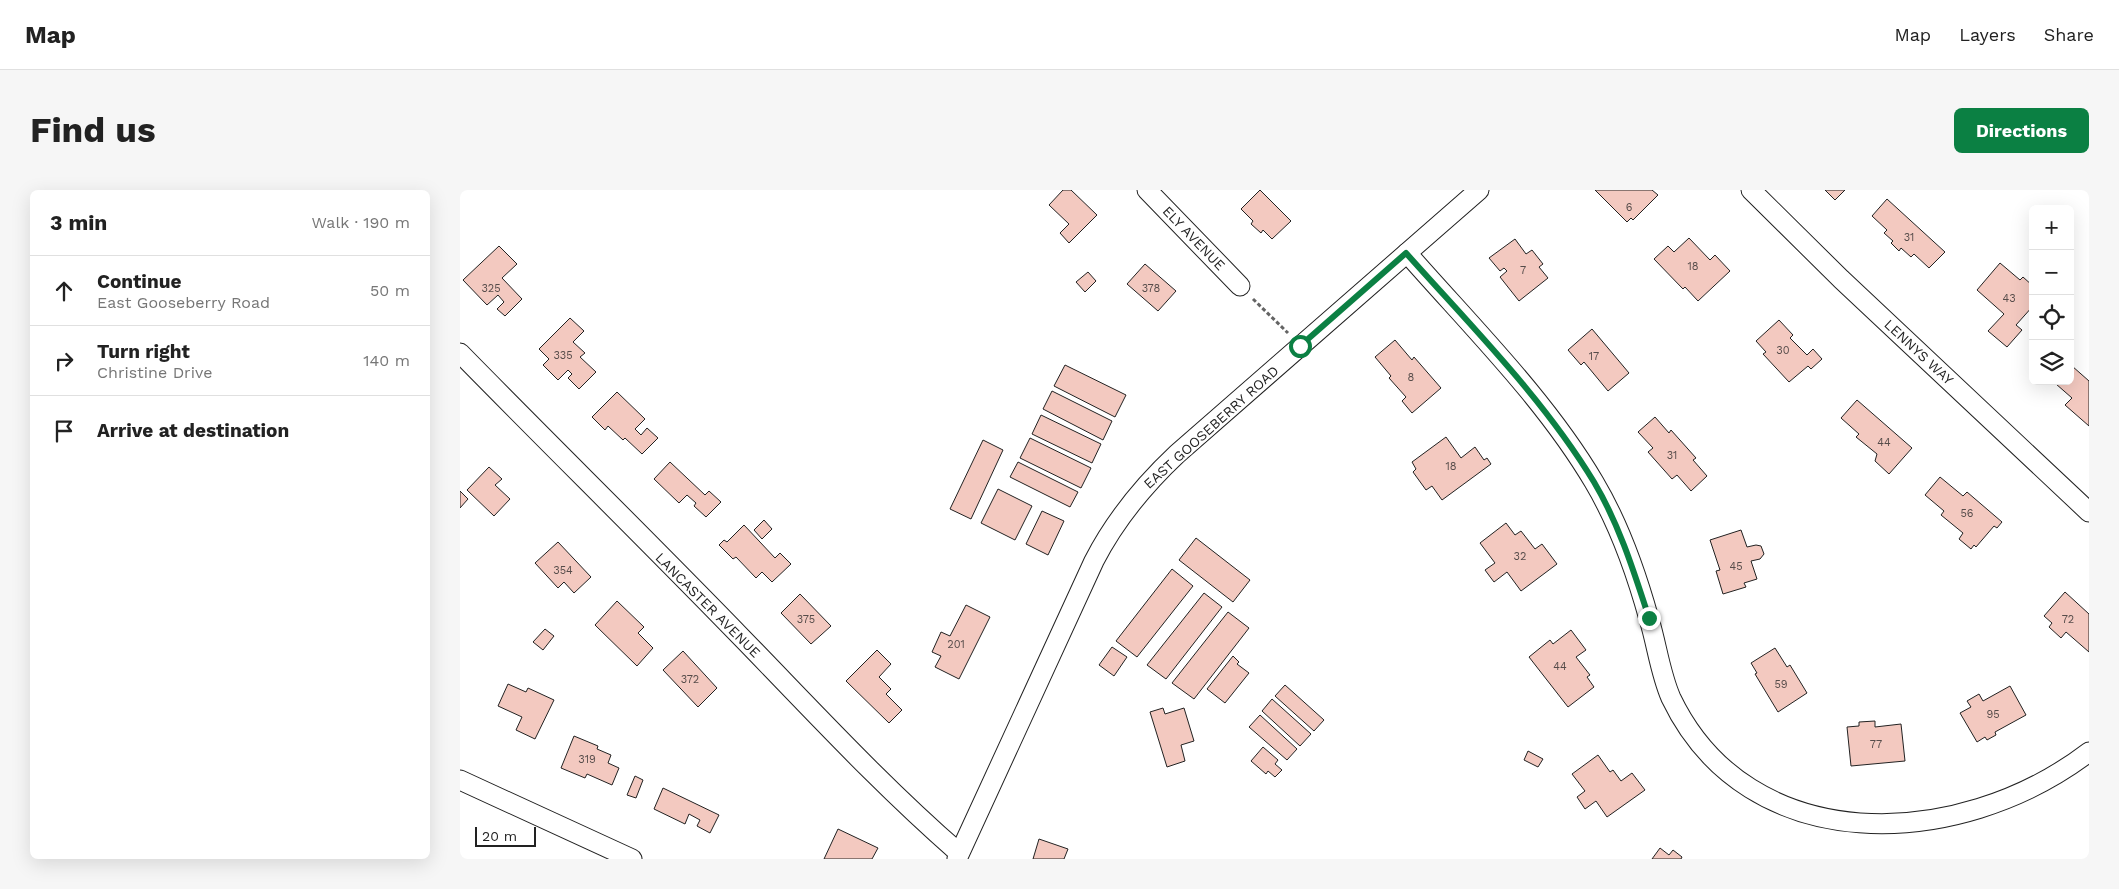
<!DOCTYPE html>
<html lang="en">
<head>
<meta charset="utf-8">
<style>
	body { margin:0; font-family:"Work Sans",sans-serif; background:#f6f6f6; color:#222 }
	.controls { position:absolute; right:15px; top:15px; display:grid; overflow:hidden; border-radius:8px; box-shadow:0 5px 20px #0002 }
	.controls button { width:45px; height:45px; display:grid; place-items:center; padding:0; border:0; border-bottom:1px solid #e0e0e0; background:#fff; color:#222; font:25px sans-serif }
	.scale { position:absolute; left:15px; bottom:12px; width:61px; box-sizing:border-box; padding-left:5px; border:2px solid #222; border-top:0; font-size:14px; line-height:18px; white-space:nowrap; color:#222; -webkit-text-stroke:4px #fff; paint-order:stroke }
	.stop { position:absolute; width:15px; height:15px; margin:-11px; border:4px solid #0b8043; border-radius:50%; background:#fff }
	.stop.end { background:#0b8043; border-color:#fff; box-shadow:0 1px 5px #0008 }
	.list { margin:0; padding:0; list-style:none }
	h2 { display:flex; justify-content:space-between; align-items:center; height:65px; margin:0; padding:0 20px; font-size:21px }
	h2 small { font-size:16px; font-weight:400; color:#767676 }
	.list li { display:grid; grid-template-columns:32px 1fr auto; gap:15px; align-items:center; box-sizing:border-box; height:70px; padding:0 20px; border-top:1px solid #e0e0e0 }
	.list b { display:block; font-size:19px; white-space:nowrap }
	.list p { margin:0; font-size:16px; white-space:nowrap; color:#767676 }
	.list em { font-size:16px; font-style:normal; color:#767676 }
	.icon { flex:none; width:28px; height:28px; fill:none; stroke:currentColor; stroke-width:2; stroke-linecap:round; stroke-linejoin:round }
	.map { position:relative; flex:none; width:1629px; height:669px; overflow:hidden; border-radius:8px }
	header { display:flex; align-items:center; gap:30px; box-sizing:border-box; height:70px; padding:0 25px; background:#fff; border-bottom:1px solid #e0e0e0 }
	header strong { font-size:24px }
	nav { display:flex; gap:28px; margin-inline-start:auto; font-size:18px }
	.intro { display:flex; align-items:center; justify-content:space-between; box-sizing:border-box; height:120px; padding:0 30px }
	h1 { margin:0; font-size:35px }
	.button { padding:12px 22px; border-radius:8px; background:#0b8043; color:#fff; font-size:18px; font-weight:700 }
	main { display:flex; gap:30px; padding:0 30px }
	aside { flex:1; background:#fff; border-radius:8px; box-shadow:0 5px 20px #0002 }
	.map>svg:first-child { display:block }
</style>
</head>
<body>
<header>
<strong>Map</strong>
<nav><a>Map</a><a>Layers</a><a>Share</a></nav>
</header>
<div class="intro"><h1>Find us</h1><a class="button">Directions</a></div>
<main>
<aside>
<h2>3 min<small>Walk · 190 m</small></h2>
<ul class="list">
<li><svg class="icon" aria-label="ahead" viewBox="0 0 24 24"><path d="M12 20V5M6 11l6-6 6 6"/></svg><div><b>Continue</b><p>East Gooseberry Road</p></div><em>50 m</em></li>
<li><svg class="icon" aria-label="right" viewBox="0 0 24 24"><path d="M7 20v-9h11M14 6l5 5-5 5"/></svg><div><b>Turn right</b><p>Christine Drive</p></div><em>140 m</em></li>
<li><svg class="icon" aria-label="arrive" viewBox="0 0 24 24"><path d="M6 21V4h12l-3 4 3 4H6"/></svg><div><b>Arrive at destination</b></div></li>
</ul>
</aside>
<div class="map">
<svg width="1629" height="669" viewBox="0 0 1629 669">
	<rect width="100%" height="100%" fill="#fff"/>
	<g fill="#f3c9c0" stroke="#222">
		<path d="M603,0H611L637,25L609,53L600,43L609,34L589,15Z"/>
		<path d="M800,0L831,31L812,49L803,40L801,43L791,34L793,31L781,19Z"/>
		<path d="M1135,0H1192L1198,5L1173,30L1171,28L1167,32Z"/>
		<path d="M1365,0H1385L1375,10Z"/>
		<path d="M1427,9L1485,62L1469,78L1454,64L1451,67L1441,58L1439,61L1431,53L1433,51L1424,43L1427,40L1412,26Z"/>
		<path d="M1229,48L1250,70L1255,65L1270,81L1238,111L1225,97L1223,99L1194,69L1208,56L1214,62Z"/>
		<path d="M1055,49L1066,64L1072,60L1083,74L1079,77L1088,88L1059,111L1040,87L1047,81L1044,78L1040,81L1029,68Z"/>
		<path d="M39,56L57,74L42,88L62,109L45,126L37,119L44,112L38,105L27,115L3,90Z"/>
		<path d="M1540,73L1560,90L1563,87L1573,96V116L1556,135L1562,140L1547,157L1528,141L1544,124L1517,100Z"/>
		<path d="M685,74L716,101L698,121L667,94Z"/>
		<path d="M628,82L636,91L625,102L616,92Z"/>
		<path d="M110,128L124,141L113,152L125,163L120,167L136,182L119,199L108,188L112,184L108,180L98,190L83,175L89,169L79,159Z"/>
		<path d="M1319,130L1333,145L1330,148L1347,165L1353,159L1362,169L1351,179L1348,176L1329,192L1303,164L1306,162L1296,151Z"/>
		<path d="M1132,139L1169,183L1148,201L1124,172L1121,175L1108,160Z"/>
		<path d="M935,150L952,170L954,167L981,198L952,223L942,211L946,207L929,188L931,186L915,167Z"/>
		<path d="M605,175L666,205L655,227L594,196Z"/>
		<path d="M1612,176L1629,191V236L1605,215L1612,208L1596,194L1598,191H1610Z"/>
		<path d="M592,201L652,231L643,250L583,219Z"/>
		<path d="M157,202L185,229L175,239L181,245L187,238L198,248L182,264L165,248L163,250L148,236L145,240L132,227Z"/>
		<path d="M1397,210L1452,258L1429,284L1415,271L1417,264L1396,247L1399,244L1381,228Z"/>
		<path d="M581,225L641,254L632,273L572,244Z"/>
		<path d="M1195,227L1209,243L1211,240L1236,268L1233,270L1247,286L1231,301L1217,285L1212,289L1188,262L1193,258L1178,242Z"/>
		<path d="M986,247L1001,268L1015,257L1024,270L1027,268L1031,274L982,310L972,296L966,300L953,282L956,279L952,272Z"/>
		<path d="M570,248L631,278L621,298L560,268Z"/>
		<path d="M523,250L543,260L511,329L490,319Z"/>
		<path d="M210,272L245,305L249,301L261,312L246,327L234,316L236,313L227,305L219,313L194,289Z"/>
		<path d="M558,272L618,302L610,317L550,287Z"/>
		<path d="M29,277L42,289L35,295L50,309L34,326L7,300Z"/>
		<path d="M1480,287L1503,306L1507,302L1542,332L1537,338L1534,336L1516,357L1514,355L1511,359L1499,349L1503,343L1481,325L1484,321L1465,305Z"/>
		<path d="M538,299L572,316L555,350L521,333Z"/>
		<path d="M0,301L8,309L0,318Z"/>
		<path d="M582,321L604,331L588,365L566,354Z"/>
		<path d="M304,330L312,339L302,349L294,340Z"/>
		<path d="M1046,333L1055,345L1061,341L1075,359L1082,354L1097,374L1061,401L1047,382L1034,392L1025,380L1035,373L1020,353Z"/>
		<path d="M284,335L315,368L320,363L331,374L312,392L302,382L296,388L276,367L273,369L259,355L264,350L267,352Z"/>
		<path d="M1281,340L1287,357L1296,355L1301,356L1304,364L1300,369L1291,371L1297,389L1284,393L1286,397L1263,404L1256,381L1260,380L1250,350Z"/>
		<path d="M736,348L790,390L773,412L719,370Z"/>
		<path d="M98,352L131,387L114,403L104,392L98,398L75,373Z"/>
		<path d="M712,379L733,396L677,467L656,451Z"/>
		<path d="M1605,402L1629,424V462L1606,442L1601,448L1589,437L1592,433L1584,426Z"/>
		<path d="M744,403L762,417L706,489L687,475Z"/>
		<path d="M340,404L371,436L351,454L321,423Z"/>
		<path d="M157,411L184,437L178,443L193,458L177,476L135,435Z"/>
		<path d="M506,415L530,427L499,489L475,477L481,466L472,462L481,442L490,446Z"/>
		<path d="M768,422L789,438L734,509L712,493Z"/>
		<path d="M85,439L94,446L83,460L73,452Z"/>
		<path d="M1111,440L1126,460L1116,467L1130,485L1127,487L1134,497L1108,517L1069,467L1090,450L1093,454Z"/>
		<path d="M652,457L667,467L654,486L639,475Z"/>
		<path d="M1315,458L1327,477L1330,475L1347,503L1318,522L1295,484L1297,483L1291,473Z"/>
		<path d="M417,460L431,474L419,487L431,499L426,504L442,520L429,533L386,491Z"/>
		<path d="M223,461L257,498L238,517L203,480Z"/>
		<path d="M773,466L779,472L777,474L789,483L765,513L747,499Z"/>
		<path d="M48,494L66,502L68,498L94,510L75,549L56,540L62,527L38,516Z"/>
		<path d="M825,495L864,530L854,541L815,506Z"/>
		<path d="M1550,496L1566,525L1535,542L1536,545L1527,550L1525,547L1517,552L1500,523L1511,517L1507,511L1519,504L1523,511Z"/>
		<path d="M812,509L851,544L840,556L802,521Z"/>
		<path d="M703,518L705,524L724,518L734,551L721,555L725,571L707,577L690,522Z"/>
		<path d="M800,525L837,559L827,570L789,537Z"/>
		<path d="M1415,531V537L1441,534L1445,571L1391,576L1387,537L1399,536V532Z"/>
		<path d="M114,546L138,556L137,559L151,565L148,573L159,578L152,595L127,584L125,588L101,578Z"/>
		<path d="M803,557L818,570L815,574L822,580L815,587L808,581L806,584L791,571Z"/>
		<path d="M1068,561L1083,569L1078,577L1064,570Z"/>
		<path d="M1138,565L1150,582L1153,580L1161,591L1172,583L1185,600L1147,627L1136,611L1125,619L1117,607L1125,601L1112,584Z"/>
		<path d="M175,586L183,590L176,608L167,605Z"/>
		<path d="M203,598L259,625L250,643L237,636L240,630L229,624L225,634L194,619Z"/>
		<path d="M378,639L418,658L412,669H364Z"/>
		<path d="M579,649L608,659L604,669H573Z"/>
		<path d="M1200,658L1209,665L1213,660L1222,667L1221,669H1192Z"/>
	</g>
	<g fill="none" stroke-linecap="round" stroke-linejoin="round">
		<g stroke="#222" stroke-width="21">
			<g id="minor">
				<path d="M687,0L780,96"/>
				<path d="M1291,0L1381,89L1629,322"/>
				<path d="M947,63C1010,135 1085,209 1134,292C1159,334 1176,382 1189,429C1197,455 1200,483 1211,508C1288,669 1498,662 1629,562"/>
				<path d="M0,163C93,258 189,352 282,448C354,522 421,595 499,663"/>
				<path d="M0,590L172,669"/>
				<path d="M497,669L634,371C655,330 683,296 717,264L1019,0"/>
			</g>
		</g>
		<path stroke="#646464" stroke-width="3" stroke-dasharray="4 2.5" stroke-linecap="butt" d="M793,109L828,143"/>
		<use href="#minor" stroke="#fff" stroke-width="19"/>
	</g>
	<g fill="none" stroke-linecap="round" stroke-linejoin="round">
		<path stroke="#0b8043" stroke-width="6" d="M840,156L946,63C1010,135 1084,209 1134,292C1159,334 1174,382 1189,428"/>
	</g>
	<g text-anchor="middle" stroke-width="4" stroke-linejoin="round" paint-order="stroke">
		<g font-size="11" fill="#564c4a">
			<text x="1169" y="21">6</text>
			<text x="1449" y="51">31</text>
			<text x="1233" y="80">18</text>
			<text x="1063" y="84">7</text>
			<text x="31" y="102">325</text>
			<text x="691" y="102">378</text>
			<text x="1549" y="112">43</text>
			<text x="1323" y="164">30</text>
			<text x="103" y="169">335</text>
			<text x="1134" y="170">17</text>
			<text x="951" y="191">8</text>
			<text x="1424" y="256">44</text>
			<text x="1212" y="269">31</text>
			<text x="991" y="280">18</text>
			<text x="1507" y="327">56</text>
			<text x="1060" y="370">32</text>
			<text x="1276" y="380">45</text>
			<text x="103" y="384">354</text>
			<text x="346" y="433">375</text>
			<text x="1608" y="433">72</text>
			<text x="496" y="458">201</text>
			<text x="1100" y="480">44</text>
			<text x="230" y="493">372</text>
			<text x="1321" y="498">59</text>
			<text x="1533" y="528">95</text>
			<text x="1416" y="558">77</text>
			<text x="127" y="573">319</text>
		</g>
		<g font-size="14" fill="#222" stroke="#fff">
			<text transform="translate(734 48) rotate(46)" y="5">ELY AVENUE</text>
			<text transform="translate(1459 162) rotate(43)" y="5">LENNYS WAY</text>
			<text transform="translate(751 237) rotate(-42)" y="5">EAST GOOSEBERRY ROAD</text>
			<text transform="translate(248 415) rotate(45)" y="5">LANCASTER AVENUE</text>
		</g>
	</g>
</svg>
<div class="controls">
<button>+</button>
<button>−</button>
<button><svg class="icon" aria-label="locate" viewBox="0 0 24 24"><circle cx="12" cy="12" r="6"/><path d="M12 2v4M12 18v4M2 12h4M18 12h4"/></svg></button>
<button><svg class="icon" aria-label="layers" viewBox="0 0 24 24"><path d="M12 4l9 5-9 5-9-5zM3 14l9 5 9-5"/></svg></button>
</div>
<div class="scale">20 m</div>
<div class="stop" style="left:840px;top:156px"></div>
<div class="stop end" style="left:1189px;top:428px"></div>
</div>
</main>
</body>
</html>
